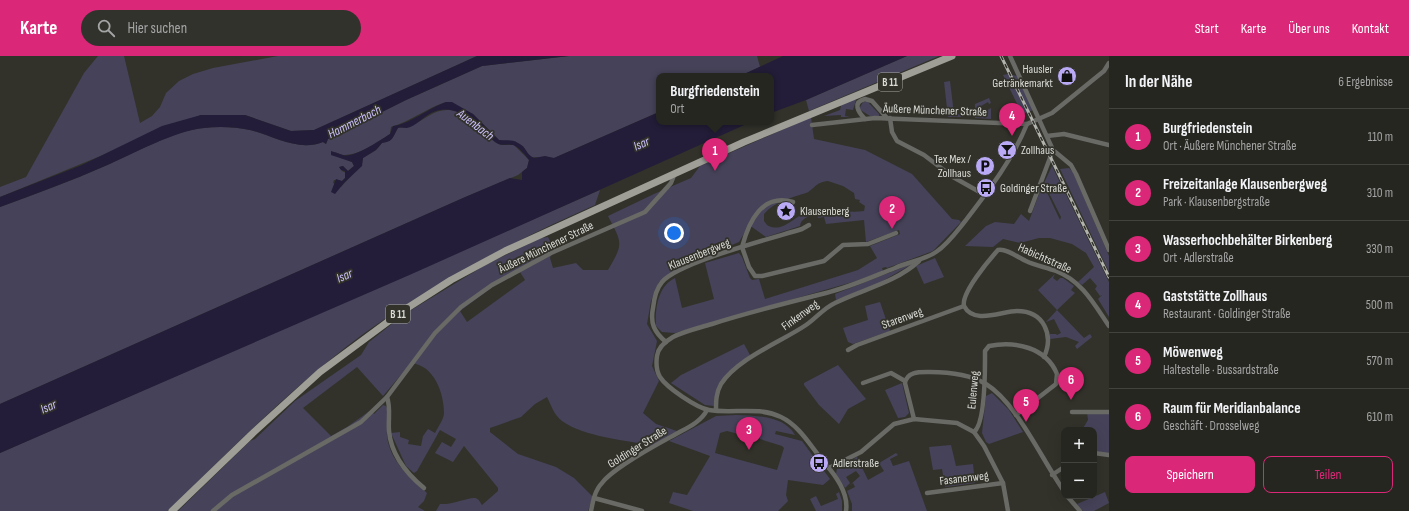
<!DOCTYPE html>
<html lang="de">
<head>
<meta charset="utf-8">
<style>
	body { margin:0; font-family:"Sofia Sans Condensed",sans-serif; background:#32322d; color:#f1f3f6 }
	.controls { position:absolute; right:12px; bottom:12px; display:grid; overflow:hidden; border-radius:8px; box-shadow:0 4px 16px #0002 }
	.controls button { width:36px; height:36px; display:grid; place-items:center; padding:0; border:0; border-bottom:1px solid #42433e; background:#262620; color:#f1f3f6; font:20px sans-serif }
	.you { position:absolute; left:674px; top:177px; width:14px; height:14px; margin:-10px; border:3px solid #fff; border-radius:50%; background:#1a73e8; box-shadow:0 0 0 6px #1a73e833 }
	.badge { display:grid; place-items:center; width:26px; height:26px; border-radius:50%; background:#db2777; color:#fff; font-size:13px; font-weight:700 }
	.pin { position:absolute; translate:-50% -33px; filter:drop-shadow(0 1px 2px #0008) }
	.pin::after { content:''; position:absolute; top:21px; width:14px; height:12px; background:inherit; clip-path:polygon(0 0,100% 0,50% 100%) }
	.popup { position:absolute; left:656px; top:17px; width:118px; height:52px; box-sizing:border-box; display:grid; place-content:center; border-radius:8px; background:#262620; filter:drop-shadow(0 1px 3px #0005); font-size:13px; white-space:nowrap; color:#a4a5a5 }
	.popup b { font-size:15px; color:#f1f3f6 }
	.popup::after { content:''; position:absolute; left:50%; top:100%; margin-left:-8px; border:8px solid transparent; border-top-color:#262620 }
	.list { margin:0; padding:0; list-style:none }
	h2 { display:flex; justify-content:space-between; align-items:center; height:52px; margin:0; padding:0 16px; font-size:17px }
	h2 small { font-size:13px; font-weight:400; color:#a4a5a5 }
	.list li { display:grid; grid-template-columns:26px 1fr auto; gap:12px; align-items:center; box-sizing:border-box; height:56px; padding:0 16px; border-top:1px solid #42433e }
	.list b { display:block; font-size:15px; white-space:nowrap }
	.list p { margin:0; font-size:13px; white-space:nowrap; color:#a4a5a5 }
	.list em { font-size:13px; font-style:normal; color:#a4a5a5 }
	.actions { display:flex; gap:8px; padding:12px 16px }
	.actions a { flex:1; padding:9px 0; border:1px solid #db2777; border-radius:8px; text-align:center; font-size:14px; color:#db2777 }
	.actions .main { background:#db2777; color:#fff }
	.icon { flex:none; width:22px; height:22px; fill:none; stroke:currentColor; stroke-width:2; stroke-linecap:round; stroke-linejoin:round }
	.map { position:relative; flex:none; width:1109px; height:455px; overflow:hidden }
	header { display:flex; align-items:center; gap:24px; box-sizing:border-box; height:56px; padding:0 20px; background:#db2777; color:#fff }
	header strong { font-size:19px }
	nav { display:flex; gap:22px; margin-inline-start:auto; font-size:14px }
	.search { width:280px; height:36px; background:#32322d; display:flex; align-items:center; gap:10px; box-sizing:border-box; padding:0 14px; border-radius:22px; color:#a4a5a5; font-size:15px }
	main { display:flex }
	aside { flex:1; background:#262620 }
	.map>svg:first-child { display:block }
</style>
</head>
<body>
<header>
<strong>Karte</strong>
<div class="search"><svg class="icon" aria-label="search" viewBox="0 0 24 24"><circle cx="10" cy="10" r="6"/><path d="M15 15l6 6"/></svg>Hier suchen</div>
<nav><a>Start</a><a>Karte</a><a>Über uns</a><a>Kontakt</a></nav>
</header>
<main>
<div class="map">
<svg width="1109" height="455" viewBox="0 0 1109 455">
	<rect width="100%" height="100%" fill="#32322b"/>
	<g fill="#464259" fill-rule="evenodd">
		<path d="M98,0H124L140,67L152,60L160,51L166,37L179,25L193,18L213,12L278,0H477L314,74L291,75L245,59H201L0,141V131L26,121L84,17Z"/>
		<path d="M569,0H757L760,11L740,20H659V56L554,102L530,101L523,90L499,84L473,58L446,46C427,52 411,65 391,71L390,78C377,86 362,98 345,99C342,100 337,96 333,96L334,99L352,106L354,110L348,115L343,110L340,111L342,115L346,117L345,122L342,125L334,124L333,127L341,131L362,107L363,102L376,94L382,87C394,84 392,82 398,72C402,71 406,72 410,70C430,62 436,49 459,56L463,60L478,69L495,86L501,89H514L529,104L527,112L518,119L463,142L0,348V151C35,138 71,125 105,110C133,98 174,74 204,72C219,70 236,71 250,74C274,80 298,96 323,86L326,88L328,83L406,44L482,10Z"/>
		<path d="M907,0H939L809,55L806,44Z"/>
		<path d="M1008,18L1017,20L1033,54L1023,58V60L1003,19Z"/>
		<path d="M950,25L954,58H961V61H948L944,26Z"/>
		<path d="M989,42L991,47L989,48L988,46L981,50L984,56L991,52V63L975,62V48Z"/>
		<path d="M855,43L856,44L853,54L846,53L845,60L850,61H841V59L824,60L840,54L841,50L838,49Z"/>
		<path d="M867,45L879,58V60H870L859,53L863,46Z"/>
		<path d="M811,61L814,83L865,94L912,118L952,163L959,164L961,166L933,195L887,212L886,211L882,212L883,215L856,225L675,277L662,276L656,270C655,252 658,230 675,222L682,252L714,243L705,207L739,197L742,201L750,222L752,224L759,223L765,243L858,214L877,202L870,190L900,178L899,174L866,186L864,164L826,168L824,161L818,162L817,158C809,160 801,162 800,170L766,181L749,169L739,186L679,211L659,226L651,245L647,268L657,285L652,310L659,325L643,357L656,368L677,375L653,390C626,384 584,381 562,365C554,359 551,349 547,341L535,348L521,361L490,372V376L518,398L556,411L574,422L593,441L588,455H436L440,448C452,449 469,441 475,442C479,443 480,446 482,449L498,435V432L464,390L453,406L435,397L442,386L451,391L456,383L440,374L417,415L414,417L406,410L391,377L400,376V381L409,384L408,388L421,390L423,380L428,373L435,377C438,371 444,363 444,357C444,337 434,309 411,307L383,340L357,311L303,352L331,380L347,371L371,354L374,358L383,349L386,350C391,358 386,371 387,380C390,406 410,421 427,437L424,445L418,451L425,455H178L250,385L255,383L295,345L361,299L369,286L403,259L487,208L541,182L548,181L553,191L550,202L553,212L576,207L583,214H608C624,187 622,187 608,160L654,138L691,122L700,110ZM828,125L843,130L854,137L855,143L860,144L859,146L865,150L864,155C847,158 829,151 811,154C797,157 783,179 767,169L764,165V158C775,145 791,142 806,137C814,134 815,126 828,125ZM520,216L525,224L467,266L460,255L495,229Z"/>
		<path d="M1052,110L1109,226V261L1098,243L1102,239L1100,240L1095,233L1097,230L1090,222L1082,229L1078,226L1094,211L1086,197L1072,188L1050,182H1039L1020,187L1003,183L993,191L965,190L986,170L995,166L1014,168L1021,158L1029,165L1042,130H1044L1060,164L1061,161L1044,127Z"/>
		<path d="M1069,112L1073,116L1109,200V216L1060,113Z"/>
		<path d="M600,134L595,149C507,188 423,232 346,291C282,341 225,399 168,455H0V397Z"/>
		<path d="M935,202L944,221L924,228L916,210Z"/>
		<path d="M914,207L879,227L836,244L835,238Z"/>
		<path d="M1055,218L1053,222L1057,225L1060,222H1063L1074,230L1071,234L1075,237L1057,254L1084,282L1090,278L1092,281L1077,293L1075,290L1079,286L1066,281L1050,283V278H1056L1057,279L1061,277L1054,263L1046,266L1057,254L1038,234Z"/>
		<path d="M880,246L890,275L853,288L848,286L843,272L868,264L865,250Z"/>
		<path d="M744,288L750,299C734,312 714,326 714,350L705,349L671,327L681,319Z"/>
		<path d="M838,309L866,343L848,353L839,368L819,349L804,329V327Z"/>
		<path d="M902,327L909,357L905,361L898,362L885,334Z"/>
		<path d="M992,337L1009,354L1023,376L989,388L986,386L982,377L986,340Z"/>
		<path d="M1087,356H1109V397L1094,396V374H1082L1088,364Z"/>
		<path d="M736,359C755,360 784,359 795,379L776,375L775,378L802,385L830,423L823,429L788,424L786,439L788,445L778,455H693L669,447L673,436L687,439L710,400L669,385L716,360ZM749,373L760,377V383L782,390L784,392L777,414L715,397L720,377L727,375L746,380Z"/>
		<path d="M951,389L956,410L973,408L975,427L945,431L942,413L933,414L929,391Z"/>
		<path d="M896,397L898,399L890,403L893,410L909,405L927,455H852V448L847,435L855,431L853,427L849,430L860,420L856,415L846,421L850,427L845,432L836,418L837,413L857,401L868,424L884,415L879,407Z"/>
		<path d="M839,436L842,445V455H816L810,443L816,440L821,450L838,443L836,438Z"/>
		<path d="M1105,436L1109,447L1094,455H1083L1077,448Z"/>
	</g>
	<g fill="#231d39">
		<path d="M477,0H569L482,10L406,44L328,83L326,88L323,86C298,96 274,80 250,74C236,71 219,70 204,72C174,75 133,98 105,110C71,125 35,138 0,151V141L82,109L162,70L201,59H245L291,75L314,74Z"/>
		<path d="M783,0H907L806,44L771,57V20H740Z"/>
		<path d="M446,46H452L473,58L499,84C506,85 512,83 518,87C526,90 526,99 534,102L545,100L554,102L659,56V66H751L414,217L0,397V348L463,142L510,122L522,124V116L527,112L529,104C525,99 519,91 513,89C507,87 501,91 495,86C476,71 459,44 431,57C423,61 416,70 407,72C404,72 401,71 398,72C392,82 394,85 382,87L376,94L363,102L362,110L344,127L335,138L331,136L336,123L342,125L345,122V115L341,114L339,111L343,110L348,115L354,110L352,106L331,99V95C335,96 339,98 343,99C353,103 382,83 390,78L393,70C410,68 429,52 446,46Z"/>
	</g>
	<g fill="none" stroke-linecap="round" stroke-linejoin="round">
		<g stroke="#696965" stroke-width="4.5">
			<path d="M1010,0L1053,94L1071,109L1076,118L1109,194"/>
			<path d="M890,62L892,76L897,85L924,99L953,121L985,139"/>
			<path d="M865,63C858,56 852,46 865,43L872,45L887,62"/>
			<path d="M812,69L875,62L1027,68L1052,57L1104,15L1109,7"/>
			<path d="M1047,80L1064,78L1109,89"/>
			<path d="M793,146C762,137 749,165 742,191L749,211L755,220H762L824,205L843,189L868,188L896,177"/>
			<path d="M1030,155L1053,94"/>
			<path d="M666,286C654,276 650,267 653,252C654,243 656,233 662,226C679,206 773,182 802,173L809,169"/>
			<path d="M848,294L857,289L964,250"/>
			<path d="M1044,301C1054,279 1044,255 1017,255C1002,255 974,269 964,250C961,237 989,204 998,194C1006,192 1019,202 1026,205C1036,210 1046,211 1056,215C1082,225 1094,248 1109,270"/>
			<path d="M863,327L891,317L905,325"/>
			<path d="M387,341C391,352 388,363 389,375C391,398 407,418 424,432"/>
			<path d="M716,354C716,345 716,337 721,328C738,302 781,286 806,269C816,262 824,252 835,247C863,233 895,227 919,205"/>
			<path d="M1072,356H1109"/>
			<path d="M914,363L905,327C907,315 920,316 930,316C948,316 969,318 986,328C1017,347 1042,404 1064,435"/>
			<path d="M974,376C986,367 985,310 985,295L989,290C1015,285 1046,291 1057,318L1056,328L1016,359"/>
			<path d="M1094,397L1109,399"/>
			<path d="M829,412L861,396L894,368L914,363L957,367L974,376L984,390L1003,427L1008,455"/>
			<path d="M1052,419L1064,411"/>
			<path d="M927,437L1003,427"/>
			<path d="M1067,440L1080,455"/>
			<path d="M594,442L642,455"/>
			<path d="M213,455L232,439L361,366L387,341L435,277L461,251L492,229L551,197L645,156L671,127L675,117"/>
			<path d="M591,455C593,445 595,434 602,427C614,411 658,388 676,378C687,372 701,366 707,354"/>
			<path d="M846,455C849,437 835,419 824,406C811,391 800,370 781,361C758,350 733,358 709,354C697,352 667,332 660,321C657,316 656,307 657,300C658,292 666,285 673,281C685,275 699,272 712,268C749,256 787,247 826,237C850,231 872,221 895,212C908,206 924,204 936,196C948,188 957,175 966,164C989,134 1013,103 1027,68"/>
		</g>
		<path stroke="#9f9f98" stroke-width="7" d="M172,455L254,376L320,316L401,256L451,224L505,195L744,86L952,0"/>
		<g stroke="#b3b3ae" stroke-width="3">
			<path id="rail" d="M1001,0L1109,221"/>
		</g>
		<use href="#rail" stroke="#32322b" stroke-width="1.5" stroke-dasharray="4.5" stroke-linecap="butt"/>
	</g>
	<defs>
		<g id="shop-disc" transform="scale(1)"><circle r="9.5" fill="#baaaf6" stroke="#32322b"/><path d="M-5-2.5h2.3a2.7 3.5 0 0 1 5.4 0H5L5.5 6h-11ZM-1.5-2.5h3a1.5 2.3 0 0 0-3 0Z" fill="#111"/></g>
		<g id="bar-disc" transform="scale(1)"><circle r="9.5" fill="#baaaf6" stroke="#32322b"/><path d="M-6-5H6L.8 .8V4.5H3.5V6h-7V4.5H-.8V.8Z" fill="#111"/></g>
		<g id="parking-disc" transform="scale(1)"><circle r="9.5" fill="#baaaf6" stroke="#32322b"/><path d="M-3.5-5.5H1a3.5 3.5 0 0 1 0 7H-1V5.5H-3.5ZM-1-3.4V-.6H.8a1.4 1.4 0 0 0 0-2.8Z" fill="#111"/></g>
		<g id="bus-disc" transform="scale(1)"><circle r="9.5" fill="#baaaf6" stroke="#32322b"/><path d="M-5-6H5V4H4V6H2V4H-2V6H-4V4H-5ZM-3.5-4V0h7V-4ZM-3.5 1.2v1.5H-2V1.2ZM2 1.2v1.5H3.5V1.2Z" fill="#111"/></g>
		<g id="sight-disc" transform="scale(1)"><circle r="9.5" fill="#baaaf6" stroke="#32322b"/><path d="M0-6L1.8-2.2L6-1.7L2.9 1.2L3.7 5.4L0 3.3L-3.7 5.4L-2.9 1.2L-6-1.7L-1.8-2.2Z" fill="#111"/></g>
	</defs>
	<g fill-rule="evenodd">
		<use href="#shop-disc" x="1067" y="20"/>
		<use href="#bar-disc" x="1007" y="94"/>
		<use href="#parking-disc" x="985" y="110"/>
		<use href="#bus-disc" x="986" y="132"/>
		<use href="#sight-disc" x="786" y="155"/>
		<use href="#bus-disc" x="819" y="407"/>
	</g>
	<g text-anchor="middle" stroke-width="3.5" stroke-linejoin="round" paint-order="stroke">
		<g fill="#32322b" stroke="#a8a8a3" stroke-width="1">
			<rect x="878" y="17" width="24" height="18" rx="3"/>
			<rect x="386" y="249" width="24" height="18" rx="3"/>
		</g>
		<g font-size="11" font-weight="bold" fill="#dbdbd6">
			<text x="890" y="30">B 11</text>
			<text x="398" y="262">B 11</text>
		</g>
		<g font-size="12" fill="#dbdbd6" stroke="#32322b" text-anchor="start">
			<text x="1053" y="17" text-anchor="end">Hausler<tspan x="1053" dy="14">Getränkemarkt</tspan></text>
			<text x="1021" y="98">Zollhaus</text>
			<text x="971" y="107" text-anchor="end">Tex Mex /<tspan x="971" dy="14">Zollhaus</tspan></text>
			<text x="1000" y="136">Goldinger Straße</text>
			<text x="800" y="159">Klausenberg</text>
			<text x="833" y="411">Adlerstraße</text>
		</g>
		<g font-size="12" fill="#dbdbd6" stroke="#32322b">
			<text transform="translate(935 54) rotate(2)" y="4">Äußere Münchener Straße</text>
			<text transform="translate(546 191) rotate(-26)" y="4">Äußere Münchener Straße</text>
			<text transform="translate(699 198) rotate(-22)" y="4">Klausenbergweg</text>
			<text transform="translate(1045 202) rotate(24)" y="4">Habichtstraße</text>
			<text transform="translate(800 259) rotate(-36)" y="4">Finkenweg</text>
			<text transform="translate(902 262) rotate(-20)" y="4">Starenweg</text>
			<text transform="translate(973 334) rotate(-85)" y="4">Eulenweg</text>
			<text transform="translate(637 391) rotate(-32)" y="4">Goldinger Straße</text>
			<text transform="translate(964 422) rotate(-7)" y="4">Fasanenweg</text>
		</g>
		<g font-size="13" font-style="italic" fill="#cbc0fb" stroke="#32322b">
			<text transform="translate(354 65) rotate(-27)" y="5">Hammerbach</text>
			<text transform="translate(476 68) rotate(37)" y="5">Auenbach</text>
			<text transform="translate(641 87) rotate(-24)" y="5">Isar</text>
			<text transform="translate(344 219) rotate(-24)" y="5">Isar</text>
			<text transform="translate(48 350) rotate(-24)" y="5">Isar</text>
		</g>
	</g>
</svg>
<div class="controls">
<button>+</button>
<button>−</button>
</div>
<div class="you"></div>
<div class="pin badge" style="left:715px;top:115px">1</div>
<div class="popup"><b>Burgfriedenstein</b>Ort</div>
<div class="pin badge" style="left:892px;top:173px">2</div>
<div class="pin badge" style="left:749px;top:394px">3</div>
<div class="pin badge" style="left:1012px;top:80px">4</div>
<div class="pin badge" style="left:1026px;top:366px">5</div>
<div class="pin badge" style="left:1071px;top:344px">6</div>
</div>
<aside>
<h2>In der Nähe<small>6 Ergebnisse</small></h2>
<ul class="list">
<li><span class="badge">1</span><div><b>Burgfriedenstein</b><p>Ort · Äußere Münchener Straße</p></div><em>110 m</em></li>
<li><span class="badge">2</span><div><b>Freizeitanlage Klausenbergweg</b><p>Park · Klausenbergstraße</p></div><em>310 m</em></li>
<li><span class="badge">3</span><div><b>Wasserhochbehälter Birkenberg</b><p>Ort · Adlerstraße</p></div><em>330 m</em></li>
<li><span class="badge">4</span><div><b>Gaststätte Zollhaus</b><p>Restaurant · Goldinger Straße</p></div><em>500 m</em></li>
<li><span class="badge">5</span><div><b>Möwenweg</b><p>Haltestelle · Bussardstraße</p></div><em>570 m</em></li>
<li><span class="badge">6</span><div><b>Raum für Meridianbalance</b><p>Geschäft · Drosselweg</p></div><em>610 m</em></li>
</ul>
<div class="actions"><a class="main">Speichern</a><a>Teilen</a></div>
</aside>
</main>
</body>
</html>
